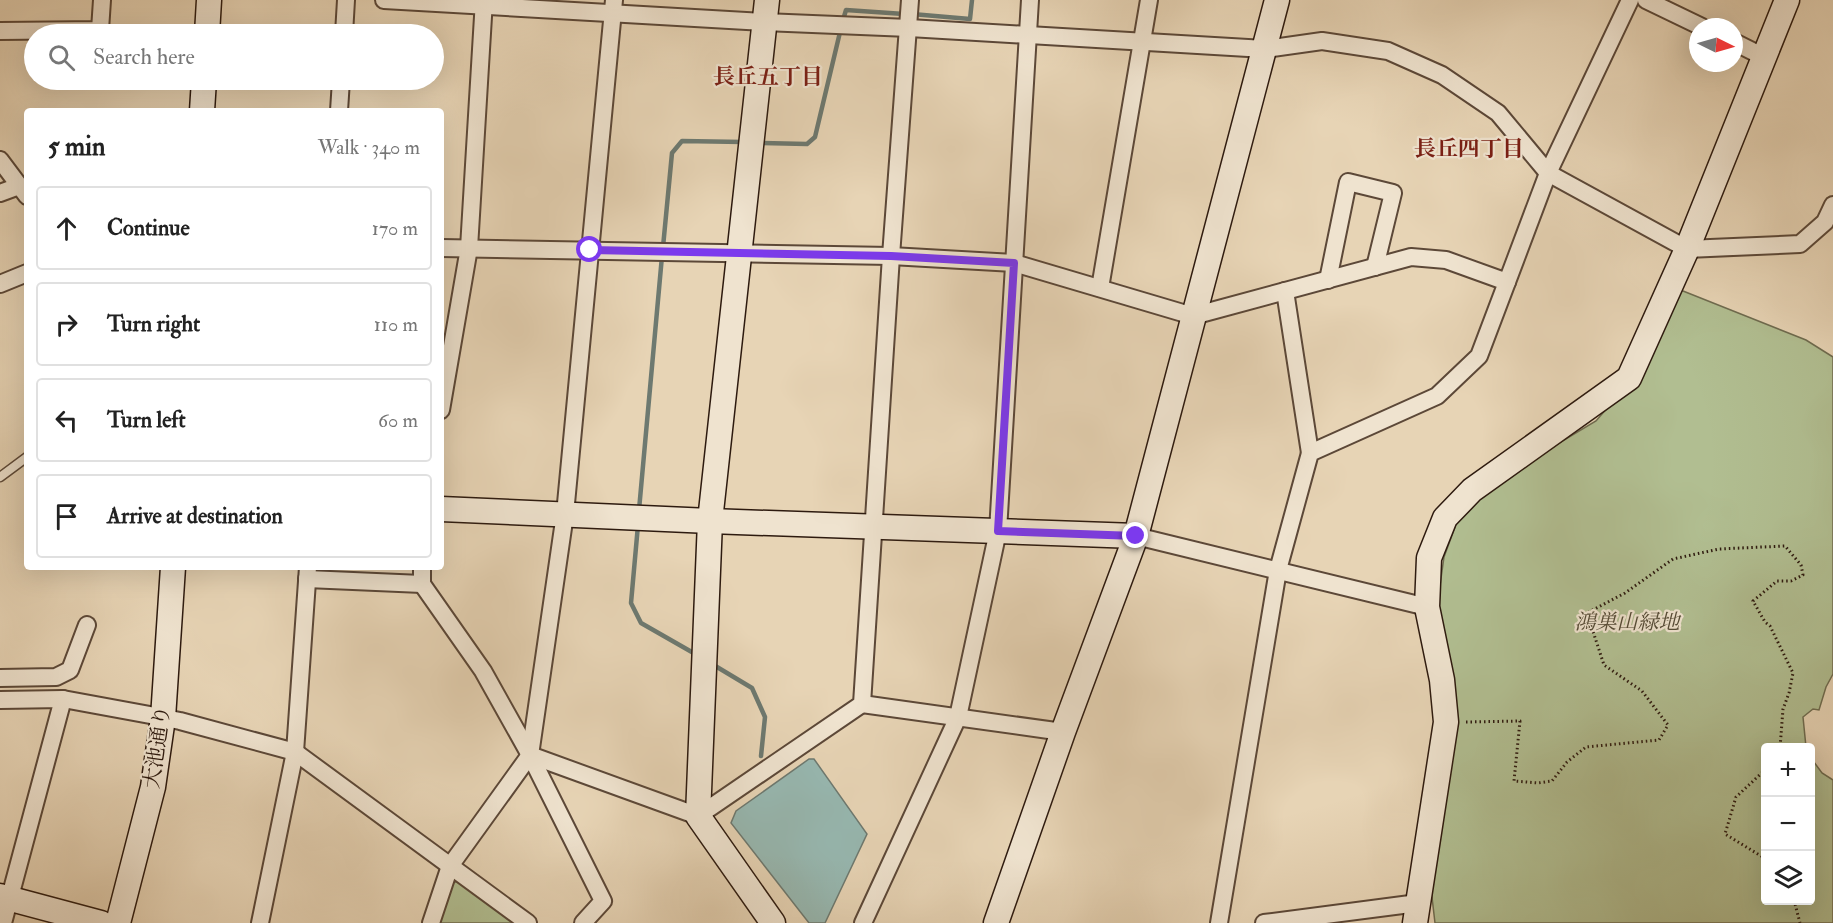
<!DOCTYPE html>
<html lang="en">
<head>
<meta charset="utf-8">
<style>
	body { margin:0; font-family:"IM FELL Double Pica","Noto Serif JP",serif; background:#f2f2f2; color:#222 }
	.controls { position:absolute; right:18px; bottom:18px; display:grid; overflow:hidden; border-radius:6px; box-shadow:0 6px 24px #0002 }
	.controls button { width:54px; height:54px; display:grid; place-items:center; padding:0; border:0; border-bottom:2px solid #e0e0e0; background:#fff; color:#222; font:30px sans-serif }
	.compass { position:absolute; left:1689px; top:18px; width:54px; height:54px; border-radius:50%; background:#fff; box-shadow:0 6px 24px #0002; rotate:95deg }
	.stop { position:absolute; width:18px; height:18px; margin:-14px; border:4px solid #7c3aed; border-radius:50%; background:#fff }
	.stop.end { background:#7c3aed; border-color:#fff; box-shadow:0 2px 6px #0008 }
	.list { margin:0; padding:0; list-style:none }
	h2 { display:flex; justify-content:space-between; align-items:center; height:78px; margin:0; padding:0 24px; font-size:26px }
	h2 small { font-size:20px; font-weight:400; color:#767676 }
	.list li { display:grid; grid-template-columns:39px 1fr auto; gap:18px; align-items:center; box-sizing:border-box; height:84px; margin:0 12px 12px; padding:0 12px; border:2px solid #e0e0e0; border-radius:6px }
	.list b { display:block; font-size:22px; white-space:nowrap }
	.list em { font-size:20px; font-style:normal; color:#767676 }
	.icon { flex:none; width:33px; height:33px; fill:none; stroke:currentColor; stroke-width:2; stroke-linecap:round; stroke-linejoin:round }
	.map { position:relative; flex:none; width:1833px; height:923px; overflow:hidden }
	.search { position:absolute; background:#fff; box-shadow:0 6px 24px #0002; left:24px; top:24px; width:420px; height:66px; display:flex; align-items:center; gap:15px; box-sizing:border-box; padding:0 21px; border-radius:33px; color:#767676; font-size:22px }
	.panel { position:absolute; background:#fff; box-shadow:0 6px 24px #0002; left:24px; top:108px; width:420px; height:462px; border-radius:6px }
	.map>svg:first-child { display:block }
</style>
</head>
<body>
<div class="map">
<svg width="1833" height="923" viewBox="0 0 1833 923">
	<rect width="100%" height="100%" fill="#e7d4b5"/>
	<filter id="stains"><feTurbulence type="fractalNoise" baseFrequency=".00333" numOctaves="4"/><feColorMatrix values="0 0 0 0 .2 0 0 0 0 .09 0 0 0 0 .02 0 0 0 .5 -.17"/></filter>
	<radialGradient id="worn" r=".72"><stop offset=".6" stop-color="#630" stop-opacity="0"/><stop offset="1" stop-color="#630" stop-opacity=".3"/></radialGradient>
	<g fill="#b1be91" stroke="#6f6c50" stroke-width="1.5">
		<path d="M1678,289L1806,340L1833,357V674L1826,687L1819,710L1813,709L1803,717L1806,747L1766,748V900H1810L1811,758L1822,773L1833,780V923H1435L1430,880L1452,705L1436,614L1444,557L1458,519L1494,486L1559,443L1596,421L1646,363Z"/>
		<path d="M457,881L514,923H437L451,884Z"/>
	</g>
	<path fill="#97b8b1" stroke="#6d7970" stroke-width="1.5" d="M809,759H814L867,834L825,923H809L731,823L736,811Z"/>
	<g fill="none" stroke-linecap="round" stroke-linejoin="round">
		<g stroke="#6d7970" stroke-width="4.5">
			<path d="M912,14L970,19L972,0"/>
			<path d="M843,20L846,10L904,14"/>
			<path d="M758,143L807,144L815,137L841,28"/>
			<path d="M663,247L672,153L682,141L743,142"/>
			<path d="M639,510L662,256"/>
			<path d="M638,525L631,603L641,623L697,655"/>
			<path d="M712,664L752,688L765,717L761,756"/>
		</g>
		<g stroke="#5c4838" stroke-width="11">
			<path id="lane" d="M0,477L27,457"/>
		</g>
		<g stroke="#5c4838" stroke-width="20">
			<g id="street">
				<path d="M384,0L764,22L909,28L1265,49L1322,41L1388,51L1442,75L1498,113L1548,173L1687,249L1800,244L1825,222L1833,205"/>
				<path d="M1646,0L1702,27"/>
				<path d="M0,31L100,30L102,0"/>
				<path d="M344,34L346,0"/>
				<path d="M1734,42L1764,57"/>
				<path d="M339,111L341,80"/>
				<path d="M0,160L27,196"/>
				<path d="M0,193L19,186"/>
				<path d="M441,248L891,256L1014,263L1193,316L1411,257L1446,260L1507,282L1548,173L1630,0"/>
				<path d="M1328,280L1348,182L1393,193L1375,267"/>
				<path d="M0,284L27,273"/>
				<path d="M1100,288L1149,0"/>
				<path d="M1285,291L1310,453"/>
				<path d="M441,410L469,248L484,0"/>
				<path d="M1136,536L1427,607"/>
				<path d="M422,567V584L483,671L530,755L603,901L583,923"/>
				<path d="M307,579L422,584"/>
				<path d="M0,678L56,677L70,670L87,625"/>
				<path d="M0,700L63,699L150,715L180,721L295,752L528,923"/>
				<path d="M862,704L1063,732"/>
				<path d="M530,755L698,816L862,704L891,256L910,0"/>
				<path d="M3,923L63,699"/>
				<path d="M260,923L295,752L308,567"/>
				<path d="M431,923L450,866L530,755L565,514L614,0"/>
				<path d="M863,923L958,717L998,531L1030,0"/>
				<path d="M1219,923L1278,570L1310,453L1437,396L1479,356L1507,282"/>
				<path d="M1264,923L1418,903"/>
			</g>
		</g>
		<g stroke="#2d1a0f" stroke-width="27">
			<g id="secondary">
				<path d="M767,0L710,521L698,816L773,923"/>
				<path d="M207,34L209,0"/>
				<path d="M202,111L204,80"/>
				<path d="M441,509L710,521L1136,536"/>
				<path d="M0,896L101,923"/>
				<path d="M118,923L153,787L163,718L173,567"/>
				<path d="M996,923L1063,732L1136,536L1277,0"/>
				<path d="M1415,923L1446,722L1442,680L1427,607L1429,558L1445,518L1472,490L1629,378L1687,249L1787,0"/>
			</g>
		</g>
		<g stroke="#2d1a0f" stroke-width="3" stroke-dasharray="1.5 3" stroke-linecap="butt">
			<path d="M1466,722L1520,721L1514,781L1538,783L1552,781L1567,762L1586,747L1659,740L1668,725L1642,691L1604,665L1587,613L1625,593L1673,559L1719,549L1785,546L1801,565L1803,575L1791,581H1777L1753,601L1765,622L1770,626L1793,673L1789,693L1783,709L1780,748"/>
			<path d="M1766,769L1736,797L1725,834L1766,859"/>
			<path d="M1794,900L1800,923"/>
		</g>
		<use href="#lane" stroke="#efe3cf" stroke-width="8"/>
		<use href="#street" stroke="#efe3cf" stroke-width="16"/>
		<use href="#secondary" stroke="#efe3cf" stroke-width="24"/>
	</g>
	<g fill="none" stroke-linecap="round" stroke-linejoin="round">
		<path stroke="#7c3aed" stroke-width="8" d="M590,250L891,256L1014,263L998,531L1136,536"/>
	</g>
	<g text-anchor="middle" stroke-width="4.5" stroke-linejoin="round" paint-order="stroke">
		<g font-size="21" font-style="italic" fill="#554b36" stroke="#efe3cf">
			<text x="1627" y="629">鴻巣山緑地</text>
		</g>
		<g font-size="21" fill="#2d1a0f" stroke="#efe3cf">
			<text transform="translate(157 747) rotate(-82)" y="7">大池通り</text>
		</g>
		<g font-size="22" font-weight="bold" fill="#7a1f14" stroke="#efe3cf">
			<text x="768" y="84">長丘五丁目</text>
			<text x="1469" y="156">長丘四丁目</text>
		</g>
	</g>
	<rect width="100%" height="100%" filter="url(#stains)"/>
	<rect width="100%" height="100%" fill="url(#worn)"/>
</svg>
<div class="controls">
<button>+</button>
<button>−</button>
<button><svg class="icon" aria-label="layers" viewBox="0 0 24 24"><path d="M12 4l9 5-9 5-9-5zM3 14l9 5 9-5"/></svg></button>
</div>
<svg class="compass" viewBox="-18 -18 36 36"><path d="M0-13l5 13h-10z" fill="#e53935"/><path d="M0 13l5-13h-10z" fill="#767676"/></svg>
<div class="stop" style="left:590px;top:250px"></div>
<div class="stop end" style="left:1136px;top:536px"></div>
<div class="search"><svg class="icon" aria-label="search" viewBox="0 0 24 24"><circle cx="10" cy="10" r="6"/><path d="M15 15l6 6"/></svg>Search here</div>
<section class="panel">
<h2>5 min<small>Walk · 340 m</small></h2>
<ul class="list">
<li><svg class="icon" aria-label="ahead" viewBox="0 0 24 24"><path d="M12 20V5M6 11l6-6 6 6"/></svg><div><b>Continue</b></div><em>170 m</em></li>
<li><svg class="icon" aria-label="right" viewBox="0 0 24 24"><path d="M7 20v-9h11M14 6l5 5-5 5"/></svg><div><b>Turn right</b></div><em>110 m</em></li>
<li><svg class="icon" aria-label="left" viewBox="0 0 24 24"><path d="M17 20v-9H6M10 6l-5 5 5 5"/></svg><div><b>Turn left</b></div><em>60 m</em></li>
<li><svg class="icon" aria-label="arrive" viewBox="0 0 24 24"><path d="M6 21V4h12l-3 4 3 4H6"/></svg><div><b>Arrive at destination</b></div></li>
</ul>
</section>
</div>
</body>
</html>
